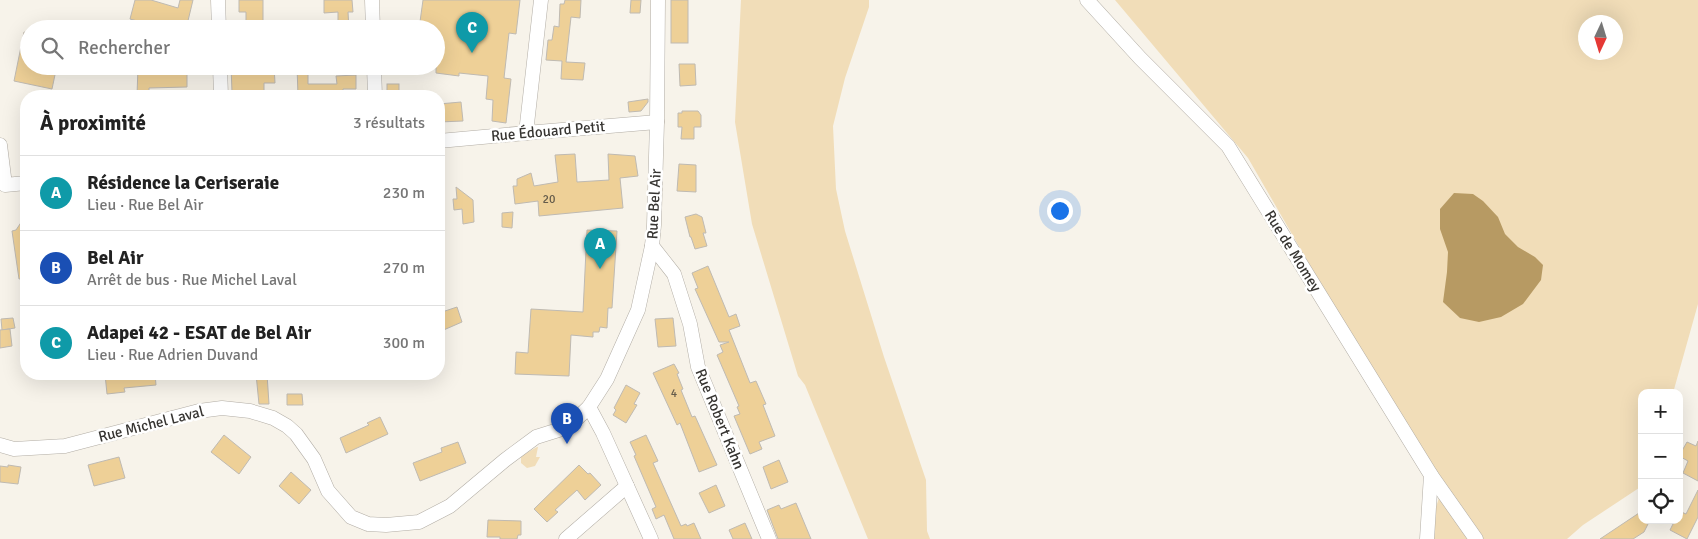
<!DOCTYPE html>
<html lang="fr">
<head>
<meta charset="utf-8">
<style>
	body { margin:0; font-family:Signika,sans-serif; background:#f2f2f2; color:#222 }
	.controls { position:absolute; right:15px; bottom:15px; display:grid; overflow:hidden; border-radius:10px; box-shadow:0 5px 20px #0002 }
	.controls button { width:45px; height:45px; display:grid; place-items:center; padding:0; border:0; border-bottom:1px solid #e0e0e0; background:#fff; color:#222; font:25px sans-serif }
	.compass { position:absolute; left:1578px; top:15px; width:45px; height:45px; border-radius:50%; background:#fff; box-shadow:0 5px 20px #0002; rotate:184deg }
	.you { position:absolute; left:1059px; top:210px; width:18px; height:18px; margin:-12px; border:4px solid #fff; border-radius:50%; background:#1a73e8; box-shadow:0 0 0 8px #1a73e833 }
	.badge { display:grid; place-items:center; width:32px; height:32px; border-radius:50%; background:#6f5828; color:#fff; font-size:16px; font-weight:700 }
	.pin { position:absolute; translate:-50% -41px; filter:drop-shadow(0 1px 2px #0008) }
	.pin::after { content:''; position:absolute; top:26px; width:18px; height:15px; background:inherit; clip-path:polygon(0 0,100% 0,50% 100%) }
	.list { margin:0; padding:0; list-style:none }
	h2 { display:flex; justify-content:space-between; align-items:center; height:65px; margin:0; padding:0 20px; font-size:21px }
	h2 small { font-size:16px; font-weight:400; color:#767676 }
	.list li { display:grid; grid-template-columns:32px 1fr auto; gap:15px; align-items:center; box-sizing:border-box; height:75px; padding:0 20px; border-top:1px solid #e0e0e0 }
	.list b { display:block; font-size:19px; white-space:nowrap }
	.list p { margin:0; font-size:16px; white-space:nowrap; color:#767676 }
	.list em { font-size:16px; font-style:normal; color:#767676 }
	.icon { flex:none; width:28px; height:28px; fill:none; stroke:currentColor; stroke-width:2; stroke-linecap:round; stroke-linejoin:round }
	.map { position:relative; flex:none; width:1698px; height:539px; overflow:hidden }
	.search { position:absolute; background:#fff; box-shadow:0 5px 20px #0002; left:20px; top:20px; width:425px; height:55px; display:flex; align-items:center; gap:12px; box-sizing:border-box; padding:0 18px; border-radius:28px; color:#767676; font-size:19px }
	.panel { position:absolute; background:#fff; box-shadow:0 5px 20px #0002; left:20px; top:90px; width:425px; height:290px; border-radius:20px }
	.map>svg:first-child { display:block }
</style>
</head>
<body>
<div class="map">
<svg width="1698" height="539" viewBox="0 0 1698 539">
	<rect width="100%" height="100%" fill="#f7f3ea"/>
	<g fill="#f1ddb8" fill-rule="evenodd">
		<path d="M741,0H869V7L845,78L833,126L836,189L845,231L884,357L926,480L927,531L930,539H868L805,385L798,376L752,224L735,122Z"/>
		<path d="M1115,0H1698V304L1673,393H1642V486L1583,525L1567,539H1480L1431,475L1248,158ZM1586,22H1616V52H1586Z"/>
		<path d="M537,447H538L536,457H540L535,466L527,468L521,463V456Z"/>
		<path d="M1440,495L1472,539H1431L1433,516Z"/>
	</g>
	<path fill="#b79a63" d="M1454,193L1473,194L1483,201L1498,217L1505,234L1518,247L1535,257L1543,265L1541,280L1523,304L1501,317L1479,322L1460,318L1443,302L1447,272L1448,252L1440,229V209Z"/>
	<g fill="#eed097" stroke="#bfbab2">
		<path d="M135,0H151L178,8L180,0H193L186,29H177L164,26L161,29H158L153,28L152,25L130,19Z"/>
		<path d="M239,0H263V29H246V12H239Z"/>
		<path d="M324,0H352L353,12H348L349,29H338V12L324,13Z"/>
		<path d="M423,0H520L516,34L509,33L504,78L511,79L506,123L492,121L493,100L486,99L488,76L459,73V76L436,73V29H419Z"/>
		<path d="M565,0H581L580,18L571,17L566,62L585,63L583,80L561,79L562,61L546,60L548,40H552L554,26L559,27L560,4H564Z"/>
		<path d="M631,0H641L640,13H630Z"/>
		<rect x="671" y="0" width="17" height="43"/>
		<path d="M24,32L29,33V66H39L56,70L52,89L14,81Z"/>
		<path d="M679,64H695L696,85L680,86Z"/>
		<path d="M138,66H187V87L149,88V96H137Z"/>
		<path d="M231,66H274L275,83H264V91L232,92Z"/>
		<path d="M297,66H308V84H337L336,76L356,75V89H343V96H298Z"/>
		<rect x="387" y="84" width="12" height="12"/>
		<path d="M648,99V102L641,111L629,112L628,102Z"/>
		<path d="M461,102L463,121L439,122V104Z"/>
		<path d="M682,111H698L701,115V127H694V139H681L682,127H678V113H682Z"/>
		<path d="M575,154L577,182L609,180L608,154L635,156L638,176L620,178L623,208L539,216L538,201L515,204L513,186H517V179L531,173L534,186L558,182L555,155Z"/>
		<path d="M679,164L696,165V192L677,191Z"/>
		<path d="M456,187L473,200L474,222L463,224L462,209L454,210L453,199H457Z"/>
		<path d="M513,212L512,228L502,227V213Z"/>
		<path d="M696,214L702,217L706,233H703L707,246L695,249L691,237H690L685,217Z"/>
		<path d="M26,215V278L19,279L12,231L16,230Z"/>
		<path d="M587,230L617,231L612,308H608L607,328L600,327L599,332H593V337L571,335L569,376L515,374L516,352L528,353L531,309L583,312Z"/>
		<path d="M708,266L729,317L736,314L740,326L729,330L750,383L756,381L766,404L763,405L775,436L759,442L762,449L750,454L734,416L740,414L737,407L739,406L717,355L723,352L720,345L729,342H719L695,289L698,288L692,273Z"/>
		<path d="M457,307L462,322L439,332V313Z"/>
		<path d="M13,318L15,328L2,330L1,319Z"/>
		<path d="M673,318L676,346L658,347L655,319Z"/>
		<path d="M10,329L12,346L0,348V330Z"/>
		<path d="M674,364L679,373L677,374L683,389L681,390L692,417L695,416L717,465L699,472L680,423L677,425L653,373Z"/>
		<path d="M105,374H155L156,385L124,388L125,392L107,394Z"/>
		<path d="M256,374H267L269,404H259Z"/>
		<path d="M626,385L640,393L634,404L637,405L626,423L613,415L616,410L614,408Z"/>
		<path d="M287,394H302L303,405H287Z"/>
		<path d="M380,417L388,434L346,453L340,438L369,425L367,423Z"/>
		<path d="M224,435L251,457L239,474L211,452Z"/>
		<path d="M646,435L658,461L653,463L681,526L686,524L687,526L694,523L701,539H674L664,515L656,519L652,509L656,507L634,456L636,455L630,442Z"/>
		<path d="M1698,441V481L1683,473L1688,461L1679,456L1687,442L1696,446Z"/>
		<path d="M458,442L466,463L420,481L413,463L442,452L441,448Z"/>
		<path d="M119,457L125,478L94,486L88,465Z"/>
		<path d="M779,460L788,482L771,489L763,467Z"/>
		<path d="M8,465L21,467L18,484L0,482V466L8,467Z"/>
		<path d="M579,465L588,474L590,473L601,485L585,500L577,490L555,510L558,512L547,522L534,509Z"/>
		<path d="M291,472L311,490L299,504L279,486Z"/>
		<path d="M716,485L725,506L709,513L699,493Z"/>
		<path d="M1698,490V517L1687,539L1670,530L1675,520H1679V511L1686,514Z"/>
		<path d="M796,503L811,539H778L767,510L779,505L781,509Z"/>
		<path d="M1642,511V520H1650L1644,532L1633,539H1600Z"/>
		<path d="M488,520L521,521V535H518L517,539H500V537H487Z"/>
		<path d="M745,523L752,539H733L729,530Z"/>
	</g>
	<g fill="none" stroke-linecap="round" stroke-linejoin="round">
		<g stroke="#b2ada5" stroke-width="15">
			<g id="minor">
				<path d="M218,0L219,29"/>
				<path d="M372,0L373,29"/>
				<path d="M1087,0L1140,58L1228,146L1431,475L1427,539"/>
				<path d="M220,66L221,96"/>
				<path d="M374,66L375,96"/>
				<path d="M526,133L541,0"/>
				<path d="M439,141L526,133L657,122"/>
				<path d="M0,145L5,185L26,183"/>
				<path d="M652,246L674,274L690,324L698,367L769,539"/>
				<path d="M589,407L603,433L651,539"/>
				<path d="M0,445L14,449L65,446L199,411L222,408L250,411L273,418L287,426L296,434L314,459L328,491L351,517L368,524L386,525L419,522L450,506L505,460L536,437L568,427L589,407L607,379L638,310L652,246L654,225L657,122L658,0"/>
				<path d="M1431,475L1476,539"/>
				<path d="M566,539L627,486"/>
			</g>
		</g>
		<use href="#minor" stroke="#fff" stroke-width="14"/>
	</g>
	<g text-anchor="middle" stroke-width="5" stroke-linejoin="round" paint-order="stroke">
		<g font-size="12" fill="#655c4b">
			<text x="549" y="203">20</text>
			<text x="674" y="397">4</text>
		</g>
		<g font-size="15" fill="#373532" stroke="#fff">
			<text transform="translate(548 131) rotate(-5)" y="5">Rue Édouard Petit</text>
			<text transform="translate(654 204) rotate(-87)" y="5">Rue Bel Air</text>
			<text transform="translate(1293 251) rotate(58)" y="5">Rue de Momey</text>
			<text transform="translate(720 419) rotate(68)" y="5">Rue Robert Kahn</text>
			<text transform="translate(151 424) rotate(-14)" y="5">Rue Michel Laval</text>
		</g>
	</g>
</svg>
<div class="controls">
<button>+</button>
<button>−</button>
<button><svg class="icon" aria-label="locate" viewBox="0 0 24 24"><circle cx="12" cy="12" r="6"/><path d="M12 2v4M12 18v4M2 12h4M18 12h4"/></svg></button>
</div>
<svg class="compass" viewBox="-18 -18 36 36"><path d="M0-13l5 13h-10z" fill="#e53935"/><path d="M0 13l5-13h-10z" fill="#767676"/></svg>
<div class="you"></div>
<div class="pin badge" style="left:600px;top:269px;background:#0f9aa8">A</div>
<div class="pin badge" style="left:567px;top:444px;background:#1a4fb4">B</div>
<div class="pin badge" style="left:472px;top:53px;background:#0f9aa8">C</div>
<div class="search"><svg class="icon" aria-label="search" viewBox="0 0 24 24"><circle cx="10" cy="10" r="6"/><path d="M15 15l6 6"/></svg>Rechercher</div>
<section class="panel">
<h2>À proximité<small>3 résultats</small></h2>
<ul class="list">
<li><span class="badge" style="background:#0f9aa8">A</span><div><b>Résidence la Ceriseraie</b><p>Lieu · Rue Bel Air</p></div><em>230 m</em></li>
<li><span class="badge" style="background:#1a4fb4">B</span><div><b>Bel Air</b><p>Arrêt de bus · Rue Michel Laval</p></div><em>270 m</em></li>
<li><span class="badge" style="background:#0f9aa8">C</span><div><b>Adapei 42 - ESAT de Bel Air</b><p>Lieu · Rue Adrien Duvand</p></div><em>300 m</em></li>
</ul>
</section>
</div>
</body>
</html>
